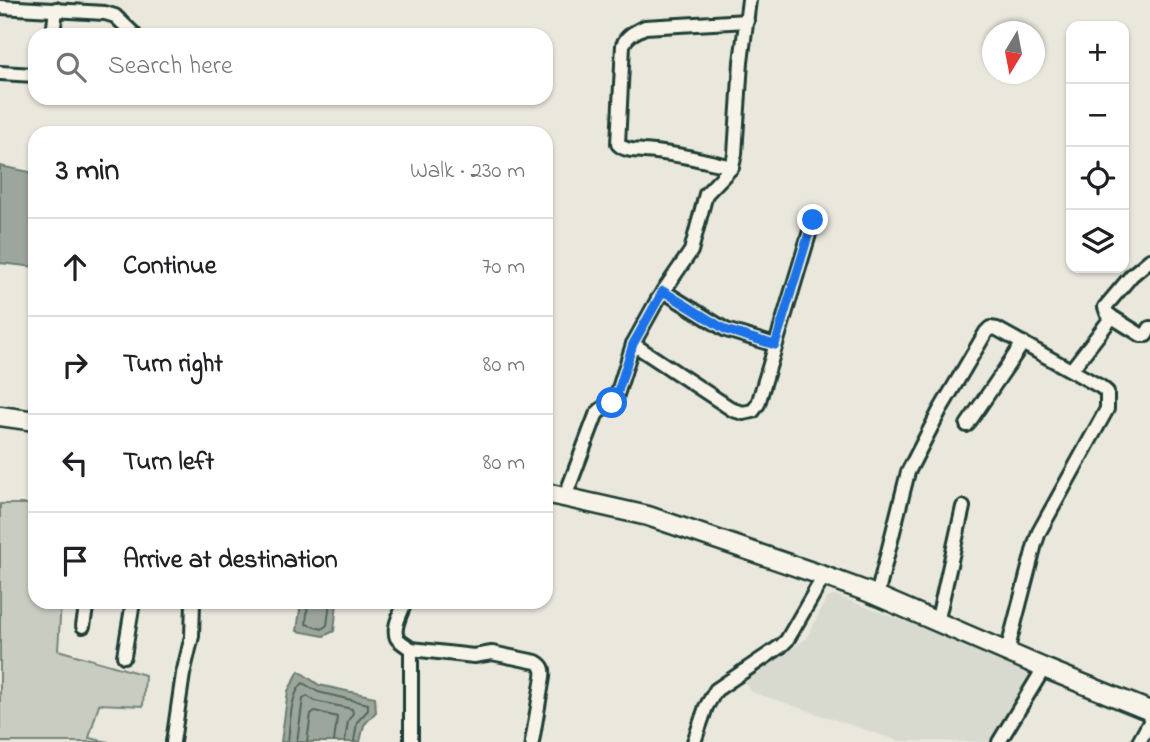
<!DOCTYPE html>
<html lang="en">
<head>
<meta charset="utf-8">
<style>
	body { margin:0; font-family:"Indie Flower",sans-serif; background:#f2f2f2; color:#202124 }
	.controls { position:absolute; right:21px; top:21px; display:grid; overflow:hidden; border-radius:14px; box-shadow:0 2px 5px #0004 }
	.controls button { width:63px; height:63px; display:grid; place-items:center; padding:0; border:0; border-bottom:2px solid #e0e0e0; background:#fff; color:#202124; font:35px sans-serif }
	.compass { position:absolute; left:982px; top:21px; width:63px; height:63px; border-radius:50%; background:#fff; box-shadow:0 2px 5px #0004; rotate:190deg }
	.stop { position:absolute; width:21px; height:21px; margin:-16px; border:5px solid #1a73e8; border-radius:50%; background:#fff }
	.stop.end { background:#1a73e8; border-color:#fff; box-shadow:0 2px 7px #0008 }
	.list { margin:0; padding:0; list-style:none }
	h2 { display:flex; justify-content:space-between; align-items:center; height:91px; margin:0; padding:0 28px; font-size:30px }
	h2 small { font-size:23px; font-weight:400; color:#757577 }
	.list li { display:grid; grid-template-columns:46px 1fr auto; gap:21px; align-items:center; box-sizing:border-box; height:98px; padding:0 28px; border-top:2px solid #e0e0e0 }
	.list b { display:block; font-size:26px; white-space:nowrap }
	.list em { font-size:23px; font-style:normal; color:#757577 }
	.icon { flex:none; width:38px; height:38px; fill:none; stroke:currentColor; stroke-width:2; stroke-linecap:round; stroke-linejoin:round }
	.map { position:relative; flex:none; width:1150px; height:742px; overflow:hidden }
	.search { position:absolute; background:#fff; box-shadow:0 2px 5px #0004; left:28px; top:28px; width:525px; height:77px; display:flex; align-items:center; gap:18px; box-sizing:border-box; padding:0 24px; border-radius:21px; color:#757577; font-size:26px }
	.panel { position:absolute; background:#fff; box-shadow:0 2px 5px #0004; left:28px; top:126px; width:525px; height:483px; border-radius:21px }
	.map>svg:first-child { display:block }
</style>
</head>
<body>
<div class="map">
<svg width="1150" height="742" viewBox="0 0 1150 742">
	<rect width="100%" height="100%" fill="#eae8dd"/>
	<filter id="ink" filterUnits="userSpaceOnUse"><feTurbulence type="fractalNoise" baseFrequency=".0143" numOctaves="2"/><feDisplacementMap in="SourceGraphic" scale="14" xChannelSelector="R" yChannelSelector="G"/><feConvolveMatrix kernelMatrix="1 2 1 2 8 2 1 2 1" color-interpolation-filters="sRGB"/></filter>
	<g filter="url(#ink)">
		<path fill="#d9dacf" d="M835,595L938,634L1034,676L993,742L899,741L752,692L744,682L807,638L826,599Z"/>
		<path fill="#c8ccc1" stroke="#74847a" stroke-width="2" d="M0,504H35V602H61L58,650L145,675L143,706L99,704L89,738L109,742H0Z"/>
		<g fill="#9ca69c" stroke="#6a7c72" stroke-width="2">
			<path d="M0,166L35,173V267L0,263Z"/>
			<path d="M301,602H337L334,631L324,636L297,631Z"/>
			<path d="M299,671L319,685L375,697L376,712L364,725L360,742H281L288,691Z"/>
		</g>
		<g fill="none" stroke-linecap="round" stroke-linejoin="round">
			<g stroke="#51675e" stroke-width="2">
				<path d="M308,602L306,624L322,629L327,625L330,602"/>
				<path d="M288,742C290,725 290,694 303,683L318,692L368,704V710L357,722L354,742"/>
				<path d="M297,742L303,699L307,696L315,701L352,709L353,713L348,721L345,742"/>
				<path d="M307,742L311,714L315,711L337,717L334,742"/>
			</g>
			<g stroke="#1f3d34" stroke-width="18">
				<g id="street">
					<path d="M0,7L105,13L115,16L134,34"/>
					<path d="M53,35L56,9"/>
					<path d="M0,73L35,75"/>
					<path d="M732,167C703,160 674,153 644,151C635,150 625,151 618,144L623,45C627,35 635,32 645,27L747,21"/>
					<path d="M663,291L726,330L775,345"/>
					<path d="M1112,317L1141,335H1146L1150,328"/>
					<path d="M633,344L733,410L743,413L753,411L758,404L813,221"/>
					<path d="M1072,369L1112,317L1107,313L1105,307L1132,275L1150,260"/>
					<path d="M967,425L1023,343"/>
					<path d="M565,497L596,415C601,407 610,405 616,398L633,344L658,299L691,251L706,194L732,167L735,154L741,62L749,0"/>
					<path d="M877,596L908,472L940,410L986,332L990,328L997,329L1101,387L1107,392V409L1039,532L1035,544L1007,652"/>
					<path d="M405,602C402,612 392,627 397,638C400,642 407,646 411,649V742"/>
					<path d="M937,623L963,507"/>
					<path d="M83,626L87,602"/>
					<path d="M411,649L474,656L492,653L536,662C543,666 544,669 543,677L532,742"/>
					<path d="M124,656L133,602"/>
					<path d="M173,742L183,674L192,636L193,602"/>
					<path d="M694,742L706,707L716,690L781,646L787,640L824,576"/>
					<path d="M999,742L1044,668"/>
					<path d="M1139,742L1150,722"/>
				</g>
			</g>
			<g stroke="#1f3d34" stroke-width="23">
				<g id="secondary">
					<path d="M0,416L35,421"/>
					<path d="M546,493L648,516L824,576L868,592L1044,668L1150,711"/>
				</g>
			</g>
			<use href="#street" stroke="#f7f3e8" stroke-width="12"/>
			<use href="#secondary" stroke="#f7f3e8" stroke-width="18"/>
		</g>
	</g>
	<g fill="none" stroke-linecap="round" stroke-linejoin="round" filter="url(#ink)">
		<path stroke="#1a73e8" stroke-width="9" d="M612,403L616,398L633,344L663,291L726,330L775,345L813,220"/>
	</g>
</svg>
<div class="controls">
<button>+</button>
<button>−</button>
<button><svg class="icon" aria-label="locate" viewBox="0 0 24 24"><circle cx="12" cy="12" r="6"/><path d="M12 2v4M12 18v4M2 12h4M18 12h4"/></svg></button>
<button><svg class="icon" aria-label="layers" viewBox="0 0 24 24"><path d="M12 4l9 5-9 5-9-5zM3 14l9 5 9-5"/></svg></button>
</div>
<svg class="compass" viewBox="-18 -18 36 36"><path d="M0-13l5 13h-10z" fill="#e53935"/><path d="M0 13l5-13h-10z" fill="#757577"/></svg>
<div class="stop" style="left:612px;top:403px"></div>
<div class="stop end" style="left:813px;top:220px"></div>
<div class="search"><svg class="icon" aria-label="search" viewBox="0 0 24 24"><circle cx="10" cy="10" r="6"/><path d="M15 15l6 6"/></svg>Search here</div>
<section class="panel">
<h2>3 min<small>Walk · 230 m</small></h2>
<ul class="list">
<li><svg class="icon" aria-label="ahead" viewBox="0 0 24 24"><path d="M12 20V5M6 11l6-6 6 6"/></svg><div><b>Continue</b></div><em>70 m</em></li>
<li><svg class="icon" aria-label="right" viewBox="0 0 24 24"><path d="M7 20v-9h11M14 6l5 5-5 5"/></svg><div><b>Turn right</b></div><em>80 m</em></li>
<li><svg class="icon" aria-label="left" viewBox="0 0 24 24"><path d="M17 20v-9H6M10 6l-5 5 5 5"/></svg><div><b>Turn left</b></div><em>80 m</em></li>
<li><svg class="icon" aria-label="arrive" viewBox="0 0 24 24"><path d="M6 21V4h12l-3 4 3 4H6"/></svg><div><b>Arrive at destination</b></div></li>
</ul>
</section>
</div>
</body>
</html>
